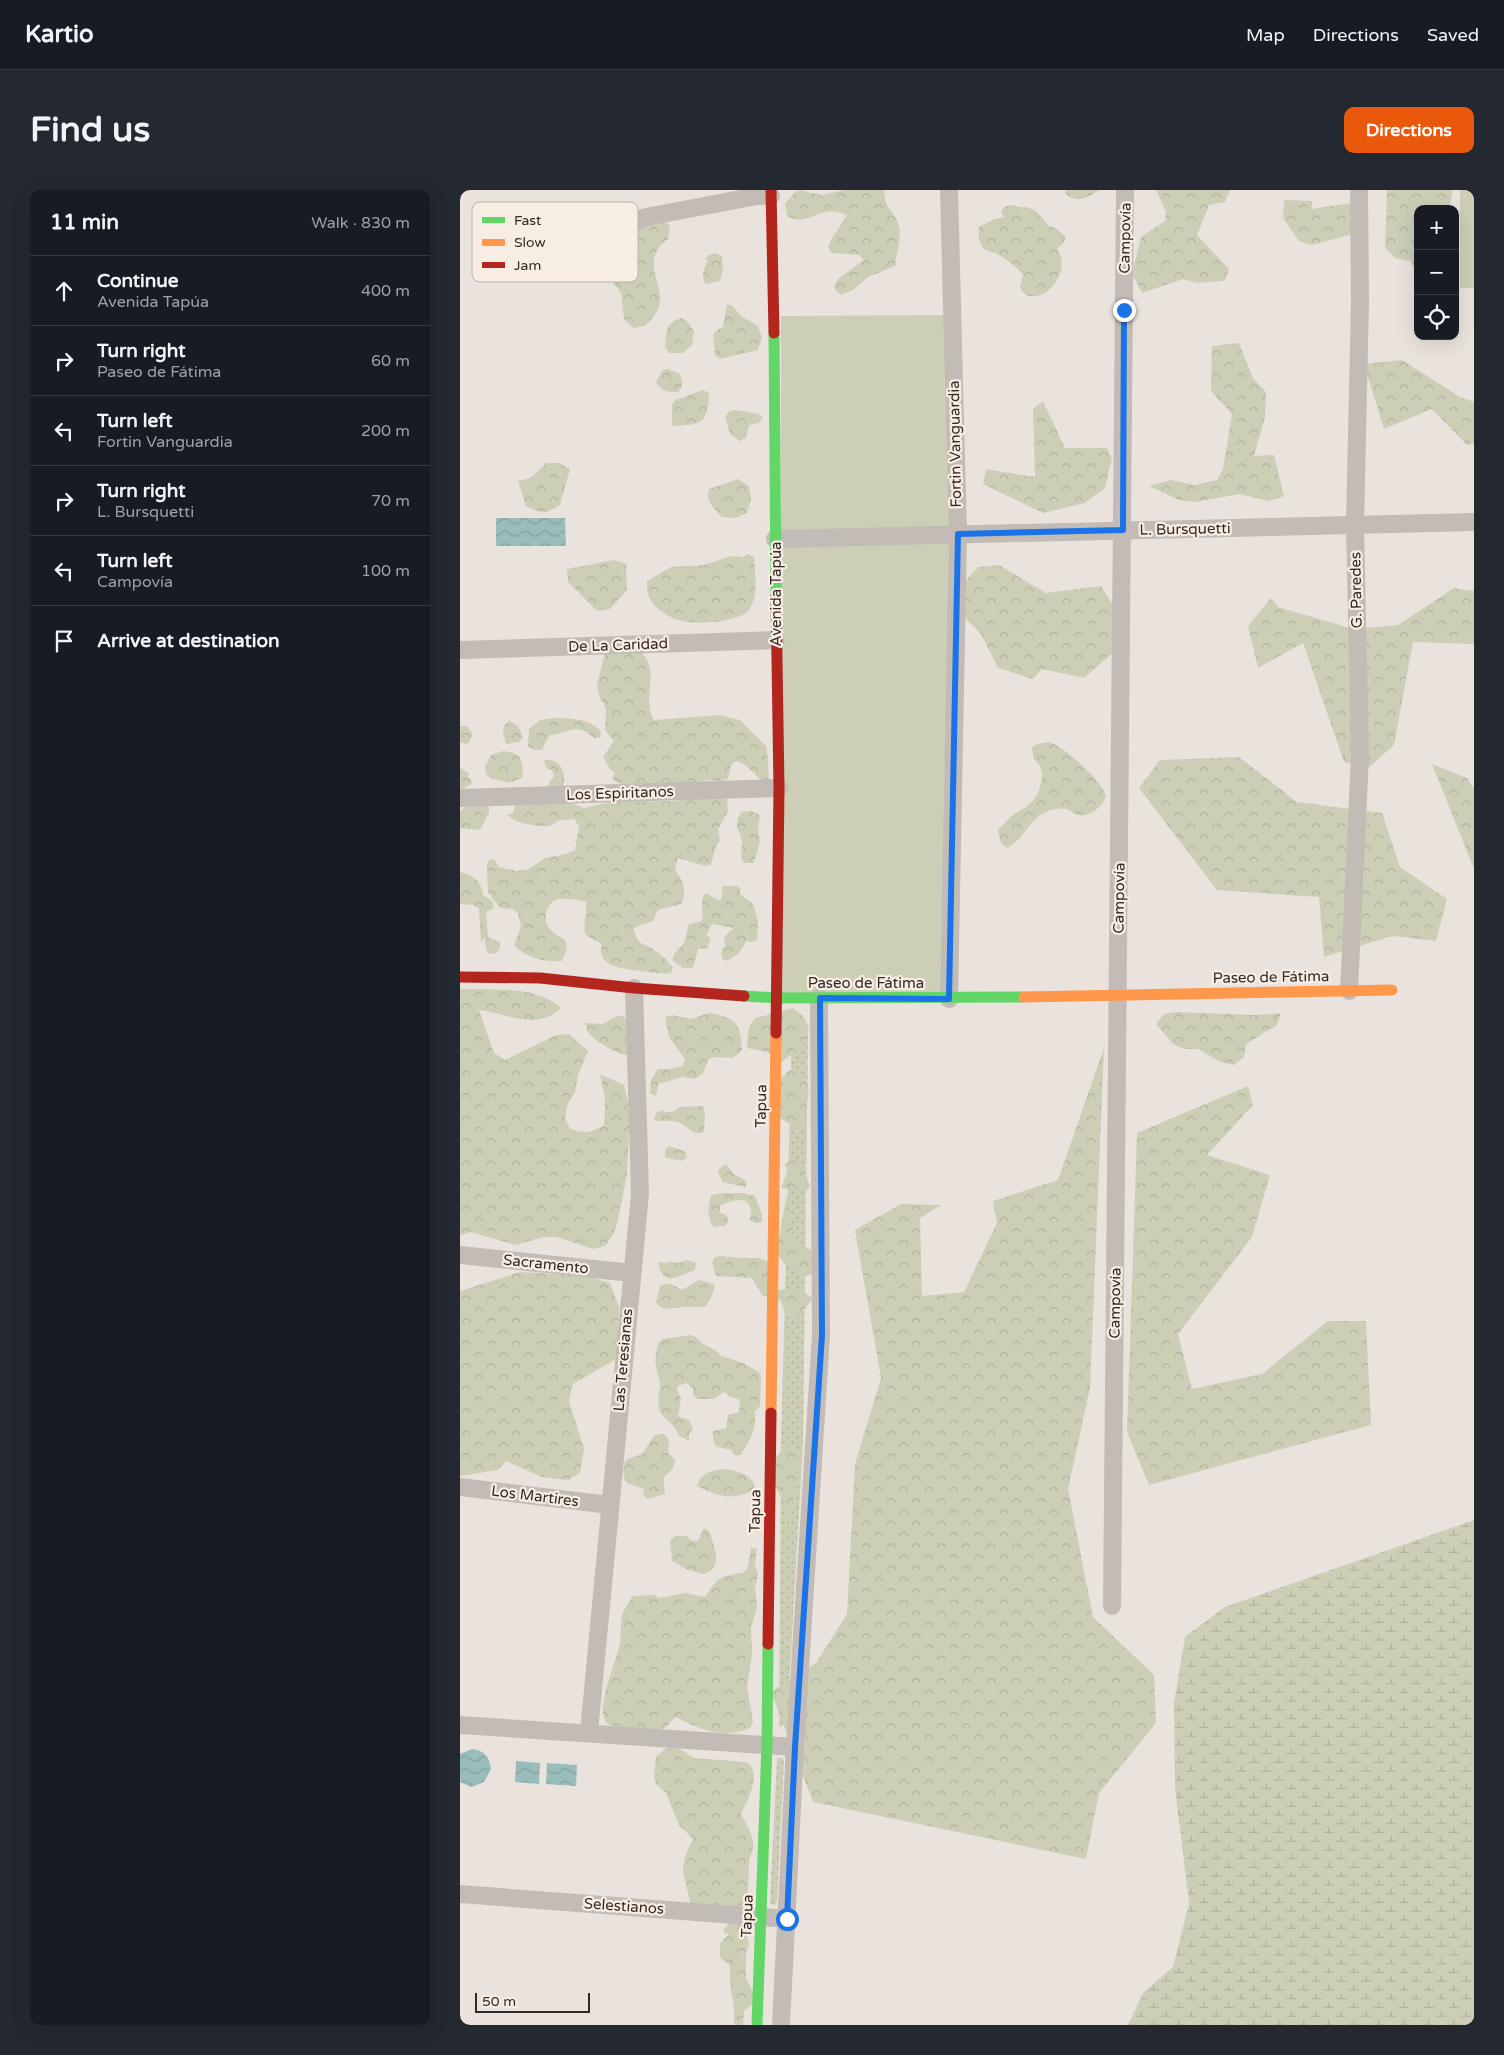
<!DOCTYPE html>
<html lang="en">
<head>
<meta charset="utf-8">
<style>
	body { margin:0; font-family:"Varela Round",sans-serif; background:#242831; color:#f1f3f6 }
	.controls { position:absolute; right:15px; top:15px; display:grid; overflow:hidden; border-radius:10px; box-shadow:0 5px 20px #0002 }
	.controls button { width:45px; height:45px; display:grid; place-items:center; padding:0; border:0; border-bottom:1px solid #363941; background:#171b24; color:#f1f3f6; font:25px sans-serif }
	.scale { position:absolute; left:15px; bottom:12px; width:115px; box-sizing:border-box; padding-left:5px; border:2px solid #332925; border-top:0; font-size:14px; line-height:18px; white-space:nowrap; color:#332925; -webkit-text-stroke:4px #f8ede3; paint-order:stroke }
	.stop { position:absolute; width:15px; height:15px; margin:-11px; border:4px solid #1a73e8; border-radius:50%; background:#fff }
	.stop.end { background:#1a73e8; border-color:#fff; box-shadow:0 1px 5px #0008 }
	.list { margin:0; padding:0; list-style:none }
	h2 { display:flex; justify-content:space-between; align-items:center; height:65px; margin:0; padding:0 20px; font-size:21px }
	h2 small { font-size:16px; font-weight:400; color:#9ea1a6 }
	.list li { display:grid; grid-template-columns:32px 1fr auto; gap:15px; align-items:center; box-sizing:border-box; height:70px; padding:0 20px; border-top:1px solid #363941 }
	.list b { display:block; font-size:19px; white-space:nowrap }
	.list p { margin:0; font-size:16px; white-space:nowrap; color:#9ea1a6 }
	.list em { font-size:16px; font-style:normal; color:#9ea1a6 }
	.icon { flex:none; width:28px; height:28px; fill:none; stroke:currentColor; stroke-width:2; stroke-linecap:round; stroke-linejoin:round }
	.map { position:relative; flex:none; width:1014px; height:1835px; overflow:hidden; border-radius:10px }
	header { display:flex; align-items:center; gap:30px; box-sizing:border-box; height:70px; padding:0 25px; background:#171b24; border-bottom:1px solid #363941 }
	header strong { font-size:24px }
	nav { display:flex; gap:28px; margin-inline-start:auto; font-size:18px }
	.intro { display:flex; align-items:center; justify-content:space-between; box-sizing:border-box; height:120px; padding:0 30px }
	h1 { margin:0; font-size:35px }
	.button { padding:12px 22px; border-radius:10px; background:#ea580c; color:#fff; font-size:18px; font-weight:700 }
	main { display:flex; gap:30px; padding:0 30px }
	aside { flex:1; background:#171b24; border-radius:10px; box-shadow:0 5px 20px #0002 }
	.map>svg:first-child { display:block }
</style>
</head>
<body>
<header>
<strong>Kartio</strong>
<nav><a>Map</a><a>Directions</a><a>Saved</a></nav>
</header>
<div class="intro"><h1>Find us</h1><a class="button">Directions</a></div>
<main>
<aside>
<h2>11 min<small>Walk · 830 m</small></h2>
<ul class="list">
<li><svg class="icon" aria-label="ahead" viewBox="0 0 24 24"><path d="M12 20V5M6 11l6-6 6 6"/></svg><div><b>Continue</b><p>Avenida Tapúa</p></div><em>400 m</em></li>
<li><svg class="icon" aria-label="right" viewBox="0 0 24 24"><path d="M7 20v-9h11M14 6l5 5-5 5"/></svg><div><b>Turn right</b><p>Paseo de Fátima</p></div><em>60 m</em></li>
<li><svg class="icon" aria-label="left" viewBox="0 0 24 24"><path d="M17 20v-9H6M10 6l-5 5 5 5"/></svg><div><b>Turn left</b><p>Fortin Vanguardia</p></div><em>200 m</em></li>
<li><svg class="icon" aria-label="right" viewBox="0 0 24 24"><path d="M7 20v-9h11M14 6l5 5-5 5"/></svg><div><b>Turn right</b><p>L. Bursquetti</p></div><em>70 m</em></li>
<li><svg class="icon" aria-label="left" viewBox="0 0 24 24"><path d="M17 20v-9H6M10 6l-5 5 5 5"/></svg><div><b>Turn left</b><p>Campovía</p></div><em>100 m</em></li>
<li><svg class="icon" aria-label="arrive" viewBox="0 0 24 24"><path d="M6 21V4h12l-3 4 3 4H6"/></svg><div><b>Arrive at destination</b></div></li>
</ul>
</aside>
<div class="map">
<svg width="1014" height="1835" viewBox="0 0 1014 1835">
	<defs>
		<pattern id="grass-dots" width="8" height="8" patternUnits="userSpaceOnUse" patternTransform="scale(1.25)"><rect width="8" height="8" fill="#cccfb6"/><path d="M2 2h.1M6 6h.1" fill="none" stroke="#b0b29c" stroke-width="1.8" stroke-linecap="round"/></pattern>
		<pattern id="forest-crowns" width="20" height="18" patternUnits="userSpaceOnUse" patternTransform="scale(1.25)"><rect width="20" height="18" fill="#cccfb6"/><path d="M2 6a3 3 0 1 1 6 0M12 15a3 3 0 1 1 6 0" fill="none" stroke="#b0b29c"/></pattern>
		<pattern id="wetland-marsh" width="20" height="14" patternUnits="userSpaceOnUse" patternTransform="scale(1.25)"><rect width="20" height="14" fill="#cccfb6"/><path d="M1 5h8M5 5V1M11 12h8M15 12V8" fill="none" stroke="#b0b29c"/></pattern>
		<pattern id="water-waves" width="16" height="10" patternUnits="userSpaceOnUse" patternTransform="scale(1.25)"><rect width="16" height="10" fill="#99bdbb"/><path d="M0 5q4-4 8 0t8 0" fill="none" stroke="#84a2a1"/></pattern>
	</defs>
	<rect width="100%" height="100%" fill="#eae3dd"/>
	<g fill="url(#grass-dots)">
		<path d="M346,838L348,844L343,1252L327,1532L322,1536H319L321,1253L332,843Z"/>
		<path d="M317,1568H322L324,1570L317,1712L315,1715L310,1714Z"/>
	</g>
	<g fill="url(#forest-crowns)">
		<path d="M340,0L361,5L385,0H424C425,22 435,20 439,36C442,48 436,63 435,76L408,87L393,100L381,105L376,101L374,96L378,89L404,70L399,65L372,63L368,57L371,50L387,25C380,23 373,20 366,22C352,25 341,35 327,26L325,14L334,3Z"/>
		<path d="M606,0H640C627,7 617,15 605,3Z"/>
		<path d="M696,0H770L765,12L749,15L737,45L769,79L765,91L737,93L723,89L682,103L672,84L681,47L705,31L706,22Z"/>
		<path d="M927,0H993L989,19H958V83L950,71L935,68L925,58Z"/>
		<path d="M824,10L852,11V19L897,12L909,32L893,44L851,55L839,51L823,28Z"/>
		<path d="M550,15L570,18L576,21L589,36L595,38L606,47L602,55L597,58C616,87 574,123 560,98L563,85C557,77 546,69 537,64C534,62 529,62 526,60C519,56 518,44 519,37L532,30L544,27L541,22L544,17Z"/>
		<path d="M142,26L205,32L210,36L208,49C176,73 210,97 197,121C194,127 189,132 185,136L173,138L164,129L161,103L148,86L136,48Z"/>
		<path d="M255,63L262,66L263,78L260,91L246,94C240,85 244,79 248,70H244L249,65Z"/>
		<path d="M267,114L273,116L281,126L298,136L302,148L298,160L260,169L255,165L253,145L257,140L263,137Z"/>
		<path d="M221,128L227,131L234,141L232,155L223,163H210L205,158C207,142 204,134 221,128Z"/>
		<path d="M779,153L793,188L806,202L805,227L794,266L814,265L824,306L808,311L780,304L735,312L719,310L689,296L711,290L735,295L757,290L763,279L772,224L751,201L752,156Z"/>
		<path d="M942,170L1000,207L1014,212V253L1007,255L972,219L924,239L904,174Z"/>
		<path d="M208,179L220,184C223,192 223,196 218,202C207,202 201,202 196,192L202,181Z"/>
		<path d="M243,200L249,203C248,234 241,235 212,236V215L215,210Z"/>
		<path d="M583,211L605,258H647L652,268L645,298L625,313L583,323L523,294L526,279L575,287L573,219Z"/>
		<path d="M275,220L298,224L303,228L299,233L289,235L286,248L280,251L270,244L265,227L269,222Z"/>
		<path d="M86,273H99L110,279L100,315C86,324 81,324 66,316L58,291L71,288Z"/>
		<path d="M278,289L289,296L291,309L287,323L276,328L262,327C254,318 245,312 249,299Z"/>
		<path d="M288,364L294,367C295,381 299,408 289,420C279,432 237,435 222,431C211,429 193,418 189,407C187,403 187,396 187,391L211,377L244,375L271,366L284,367Z"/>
		<path d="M154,370L166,374L167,400L150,419L137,421L108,392L107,379Z"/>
		<path d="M539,375L586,403L641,396L662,430L664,453L624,488L582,479L573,489L538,478L521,444L488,410L518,377Z"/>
		<path d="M994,398L1014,401V454L953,452L934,555L907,579L884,572L843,453L798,478L788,436L811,408L818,417L893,439L938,435Z"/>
		<path d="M176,459C179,461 183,464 185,467C198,481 182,512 194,530L260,525L280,530L307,557L309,590L302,591C294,584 286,573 276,571L271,575L268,588L262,591L249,590L222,594L202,593L177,596L157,593L152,588L155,583L150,579L143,567L154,551L145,540L146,520L144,514L140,509L137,495L145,463Z"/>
		<path d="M93,528C110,528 129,528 141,541L140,548H134C114,531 112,544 90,545L82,560H75L68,557L69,539L80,530Z"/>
		<path d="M47,529L58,536L63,547L59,552L46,554L43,542L44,535L49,532Z"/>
		<path d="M0,536H7L13,544L9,552L6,554L0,552Z"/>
		<path d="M589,552C604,556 643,592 646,606C643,616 631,627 620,625C616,625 612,622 609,620C603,617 592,619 586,622C569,629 564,650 547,658L541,653L538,640C542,636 547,630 552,626C559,620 569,617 574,609C582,598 587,578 574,570L572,558L577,554Z"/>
		<path d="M43,561C62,563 64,571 62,588L49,593L30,588L26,584L25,577L31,565Z"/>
		<path d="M779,567L837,612L922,623L940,677L987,709L976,751L932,746L864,767L859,707L757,700L679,598L700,570Z"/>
		<path d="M84,570C101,568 107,583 103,598L88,599L89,592L94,587L92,580L86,578Z"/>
		<path d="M972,574L1007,588L1014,599V679Z"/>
		<path d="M0,578L9,583L8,587L11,589L12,594L0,600Z"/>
		<path d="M243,603L262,605L267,609L268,621L258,639L260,651L256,656L251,675L245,676L218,668L215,680C223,691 228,701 221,714L198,720L193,731L173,738C179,758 180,750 194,760C201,764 207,771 213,777L211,783C201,785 190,782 180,781C164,779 135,777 142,754C138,751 128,748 125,743C123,740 127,718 126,711C117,711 101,706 94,711C90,713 88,717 87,721C81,737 94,743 106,751L107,758L102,771C84,772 67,768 54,756L61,736L58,723L53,719L40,718L28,702L27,675L30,669L36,671L38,677L57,681L69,679L85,668L106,664L115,660L119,636L114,629L98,631L90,636H77L58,632L47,625L53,623L56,613L101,609L124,618L150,612L217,611Z"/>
		<path d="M11,613H25L29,617V623L20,640L0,638V621Z"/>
		<path d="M291,621L300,625L298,638L300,651L294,673H284C279,667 282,661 282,653C281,640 272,638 281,622Z"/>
		<path d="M0,682C14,686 21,690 23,705L33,712L34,718L26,722L28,747L40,752V758L36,764L27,763L24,748L21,753L19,719L14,715L0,714Z"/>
		<path d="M263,696H277L280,698V704L293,714L298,731L297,750L292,752L286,751C282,761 275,768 265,771C261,768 261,763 262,758L265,757L264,747L274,738L252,734L246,745L251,748L248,755L249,758L238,759L233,778H223L212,770L214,764L224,753L229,734L242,731C244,722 239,708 246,703L258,710H261Z"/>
		<path d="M0,799C32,800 76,795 101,818C75,842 48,823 19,820L34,863L45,870L96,845L109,844L128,861L118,885L115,902L107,916L105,928L110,939C124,944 132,943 144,935L145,908L140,884L164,895L170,920L167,985L157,1034L153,1045L145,1056L133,1059L97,1047H84L55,1055L11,1042L0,1045Z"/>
		<path d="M333,818L344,827L349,838C344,859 337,861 320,873L307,862L287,858C288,846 286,836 296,828Z"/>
		<path d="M716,822L796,825L821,823L817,835L786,854L784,867L774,875L760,872L738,859H724L713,854L696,834L704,824Z"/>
		<path d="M249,823C276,827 281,834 282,860L273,868L254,867L248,870L244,882L235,889L223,887L198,894L196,906L190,903L191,890L198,879H210L223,876L225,869L209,847L205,827L212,825L231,829Z"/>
		<path d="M157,826H164L167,835V865C158,865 130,849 127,840C126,838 126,835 126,833L143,834Z"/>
		<path d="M644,858L630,1198L608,1299L633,1427L694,1485L696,1533L639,1603L626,1669L353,1612L311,1502L356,1473L387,1424L395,1274L421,1188L395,1040L441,1014L481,1015L460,1028L462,1106L504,1102L537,1033L533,1011L598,990Z"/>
		<path d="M330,880C361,894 344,908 344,934L339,938L306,922L320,889Z"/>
		<path d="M788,896L793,915L747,965L810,985L792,1047L718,1144L732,1199L802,1184L868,1131H906L911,1235L689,1295L667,1242L677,943Z"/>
		<path d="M243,916L245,922L244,942C231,946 230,937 220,933C213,930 203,931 195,931L194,928L197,922L204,920L203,922H212L220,917Z"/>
		<path d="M209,956L226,962L227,968L221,971L205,967V960Z"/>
		<path d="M336,970L341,973L350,996L346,1001L321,998L328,980L324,975L330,971Z"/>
		<path d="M266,974L274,984L286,991L287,994L285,997L262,992L258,981L260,978Z"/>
		<path d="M262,1003H283L295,1006L302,1024V1032L295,1033L290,1030L291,1019L287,1012L282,1010L272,1011L260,1016V1022L266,1025L269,1031L265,1036L254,1037C247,1030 247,1014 252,1005Z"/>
		<path d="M326,1008L328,1010L330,1026L333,1035L332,1051C354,1064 357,1052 352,1084C336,1092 327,1074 316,1064Z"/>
		<path d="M262,1066L280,1068H299L317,1075V1100L336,1098L353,1108L337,1129C326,1128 324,1121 321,1111L302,1105L292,1088L256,1086L252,1073L255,1067Z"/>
		<path d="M227,1070L236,1073L235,1080C219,1085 203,1099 198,1072L207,1073L208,1071L217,1073Z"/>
		<path d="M60,1082L126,1086L150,1093L159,1117L158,1168L113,1194L109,1211L124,1259L120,1283L108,1290L82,1287L46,1271L38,1280L0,1286V1101Z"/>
		<path d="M239,1090L253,1094L255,1097L252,1106L246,1116C237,1118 230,1116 222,1117C212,1118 202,1122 196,1112L200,1096C208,1091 215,1095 222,1100Z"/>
		<path d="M230,1145L236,1147C242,1157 255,1156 261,1166C275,1170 292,1175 301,1185L300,1217L295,1221C297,1238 290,1251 281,1264L275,1266L271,1260C257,1256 252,1259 253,1241L266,1238L268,1225L279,1222L280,1211L278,1209L269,1206L264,1202L253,1209H237L233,1205V1198L226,1193L218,1196L217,1200L221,1209L218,1226L229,1230L233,1239L229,1244V1251L218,1245C216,1233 204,1230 200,1222C197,1213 199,1204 200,1195C200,1188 197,1183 196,1176C194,1169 197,1160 198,1153L203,1149Z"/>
		<path d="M204,1244C212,1249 207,1258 209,1265L215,1269C215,1277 210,1283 203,1287L205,1304L188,1309L183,1305L184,1299L167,1293L165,1291L163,1280L165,1272L166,1270L182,1264L195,1245Z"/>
		<path d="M329,1257L340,1266V1279L324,1354V1313L306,1278L323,1259Z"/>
		<path d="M261,1279C273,1280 289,1282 295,1295L292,1301C269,1311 258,1306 237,1296C240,1284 250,1281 261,1279Z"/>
		<path d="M244,1338L250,1342C253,1357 265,1377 244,1384L228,1380L212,1371L210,1350L216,1346H227L232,1351H238Z"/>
		<path d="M291,1358L297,1359L295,1373L298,1385L295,1398L297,1418L291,1437L292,1465L287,1497L293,1531L291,1537C265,1551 240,1539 215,1527C203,1543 198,1542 179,1541C172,1540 149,1537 146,1532C135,1516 157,1471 160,1453C161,1444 160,1435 162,1426C164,1419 169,1412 173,1406L194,1405L199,1408L226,1403L245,1407C250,1400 255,1390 263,1387C289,1379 286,1390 291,1358Z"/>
		<path d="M206,1558H218L234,1568L286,1572C303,1581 288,1611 281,1624C286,1633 292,1643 293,1653C294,1659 290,1666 289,1672C288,1687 291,1709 280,1720L242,1718L230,1712C224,1681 217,1680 233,1649L219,1635L206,1603L196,1594L194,1587L196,1567Z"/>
		<path d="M271,1732L283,1733L289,1754L286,1764V1788L297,1810L284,1821L283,1835H275C273,1829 275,1824 274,1818C272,1802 269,1794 270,1776L260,1767V1753L269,1744L264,1743V1739Z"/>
	</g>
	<path fill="url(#wetland-marsh)" d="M1014,1330V1835H668L683,1803L713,1777L729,1713L715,1598L714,1513L725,1447L765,1417Z"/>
	<g fill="#cccfb6">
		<rect x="1000" y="0" width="14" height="98"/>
		<path d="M492,125L489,809L318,808L315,349L321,345V126Z"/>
	</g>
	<g fill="url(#water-waves)">
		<path d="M36,328H105L106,356H36Z"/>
		<path d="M12,1559C24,1560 30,1568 31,1579L24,1592L11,1597L0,1592V1564Z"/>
		<path d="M56,1571L80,1573L79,1594L55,1592Z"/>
		<path d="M87,1573L117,1575L116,1596L86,1594Z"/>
	</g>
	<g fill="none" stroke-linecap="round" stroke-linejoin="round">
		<g stroke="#c3bbb6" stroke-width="18">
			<path d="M489,0L498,344L489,809"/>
			<path d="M110,56L186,27L297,6H311"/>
			<path d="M315,349L1014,332"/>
			<path d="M0,460L316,450"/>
			<path d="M0,608L319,598"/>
			<path d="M889,801L900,566L895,335L900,111L899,0"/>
			<path d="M0,1065L172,1083"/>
			<path d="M0,1297L150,1315"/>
			<path d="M652,1416L665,0"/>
			<path d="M0,1535L335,1557"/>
			<path d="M129,1542L180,1004L174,798"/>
			<path d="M0,1704L327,1729"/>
			<path d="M321,1835L335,1557L361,1145L359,808"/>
		</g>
		<g stroke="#63d668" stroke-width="11">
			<path d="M314,143L316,406"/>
			<path d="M284,806L318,808L564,807"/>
			<path d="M297,1835L307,1555L308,1454"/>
		</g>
		<g stroke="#ff974d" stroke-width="11">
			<path d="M564,807L932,800"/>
			<path d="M311,1223L316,843"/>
		</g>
		<g stroke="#b3261e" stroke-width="11">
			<path d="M311,0L314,143"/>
			<path d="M0,787L80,788L174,798L284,806"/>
			<path d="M316,843L319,598L316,406"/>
			<path d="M308,1454L311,1223"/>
		</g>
	</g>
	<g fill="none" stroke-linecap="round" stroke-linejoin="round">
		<path stroke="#1a73e8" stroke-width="6" d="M327,1729L335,1557L362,1145L360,808L489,809L498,344L663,340L664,120"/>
	</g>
	<g text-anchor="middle" stroke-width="4.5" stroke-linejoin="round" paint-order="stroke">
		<g font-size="15" fill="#332925" stroke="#f8ede3">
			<text transform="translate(665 48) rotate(-89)" y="5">Campovía</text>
			<text transform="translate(495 254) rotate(-91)" y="5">Fortin Vanguardia</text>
			<text transform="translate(725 339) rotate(-1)" y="5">L. Bursquetti</text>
			<text transform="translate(896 400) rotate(-91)" y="5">G. Paredes</text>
			<text transform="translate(316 404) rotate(-90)" y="5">Avenida Tapúa</text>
			<text transform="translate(158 455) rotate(-2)" y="5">De La Caridad</text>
			<text transform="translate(160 603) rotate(-2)" y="5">Los Espiritanos</text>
			<text transform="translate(659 708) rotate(-89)" y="5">Campovía</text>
			<text transform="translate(811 787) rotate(-1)" y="5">Paseo de Fátima</text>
			<text x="406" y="798">Paseo de Fátima</text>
			<text transform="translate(301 916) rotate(-89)" y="5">Tapua</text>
			<text transform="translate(86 1074) rotate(6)" y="5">Sacramento</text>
			<text transform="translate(655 1113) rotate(-89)" y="5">Campovía</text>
			<text transform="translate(163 1170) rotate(-85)" y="5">Las Teresianas</text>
			<text transform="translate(75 1306) rotate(7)" y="5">Los Martires</text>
			<text transform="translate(295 1321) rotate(-89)" y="5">Tapua</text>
			<text transform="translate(164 1716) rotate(4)" y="5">Selestianos</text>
			<text transform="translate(287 1726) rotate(-88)" y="5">Tapua</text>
		</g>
	</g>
	<rect x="12" y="12" width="166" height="80" rx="8" fill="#f8ede3" stroke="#bdb2aa" stroke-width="1"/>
	<rect x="22" y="27" width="23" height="6" fill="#63d668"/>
	<rect x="22" y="49" width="23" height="7" fill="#ff974d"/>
	<rect x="22" y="72" width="23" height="6" fill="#b3261e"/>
	<g font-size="14" fill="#332925">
		<text x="54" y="35">Fast</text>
		<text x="54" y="57">Slow</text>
		<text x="54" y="80">Jam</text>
	</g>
</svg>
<div class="controls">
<button>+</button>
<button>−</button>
<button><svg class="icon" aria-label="locate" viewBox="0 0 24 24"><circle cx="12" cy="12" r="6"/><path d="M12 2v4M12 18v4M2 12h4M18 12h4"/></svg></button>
</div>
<div class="scale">50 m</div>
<div class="stop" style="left:327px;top:1729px"></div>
<div class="stop end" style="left:664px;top:120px"></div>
</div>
</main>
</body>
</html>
